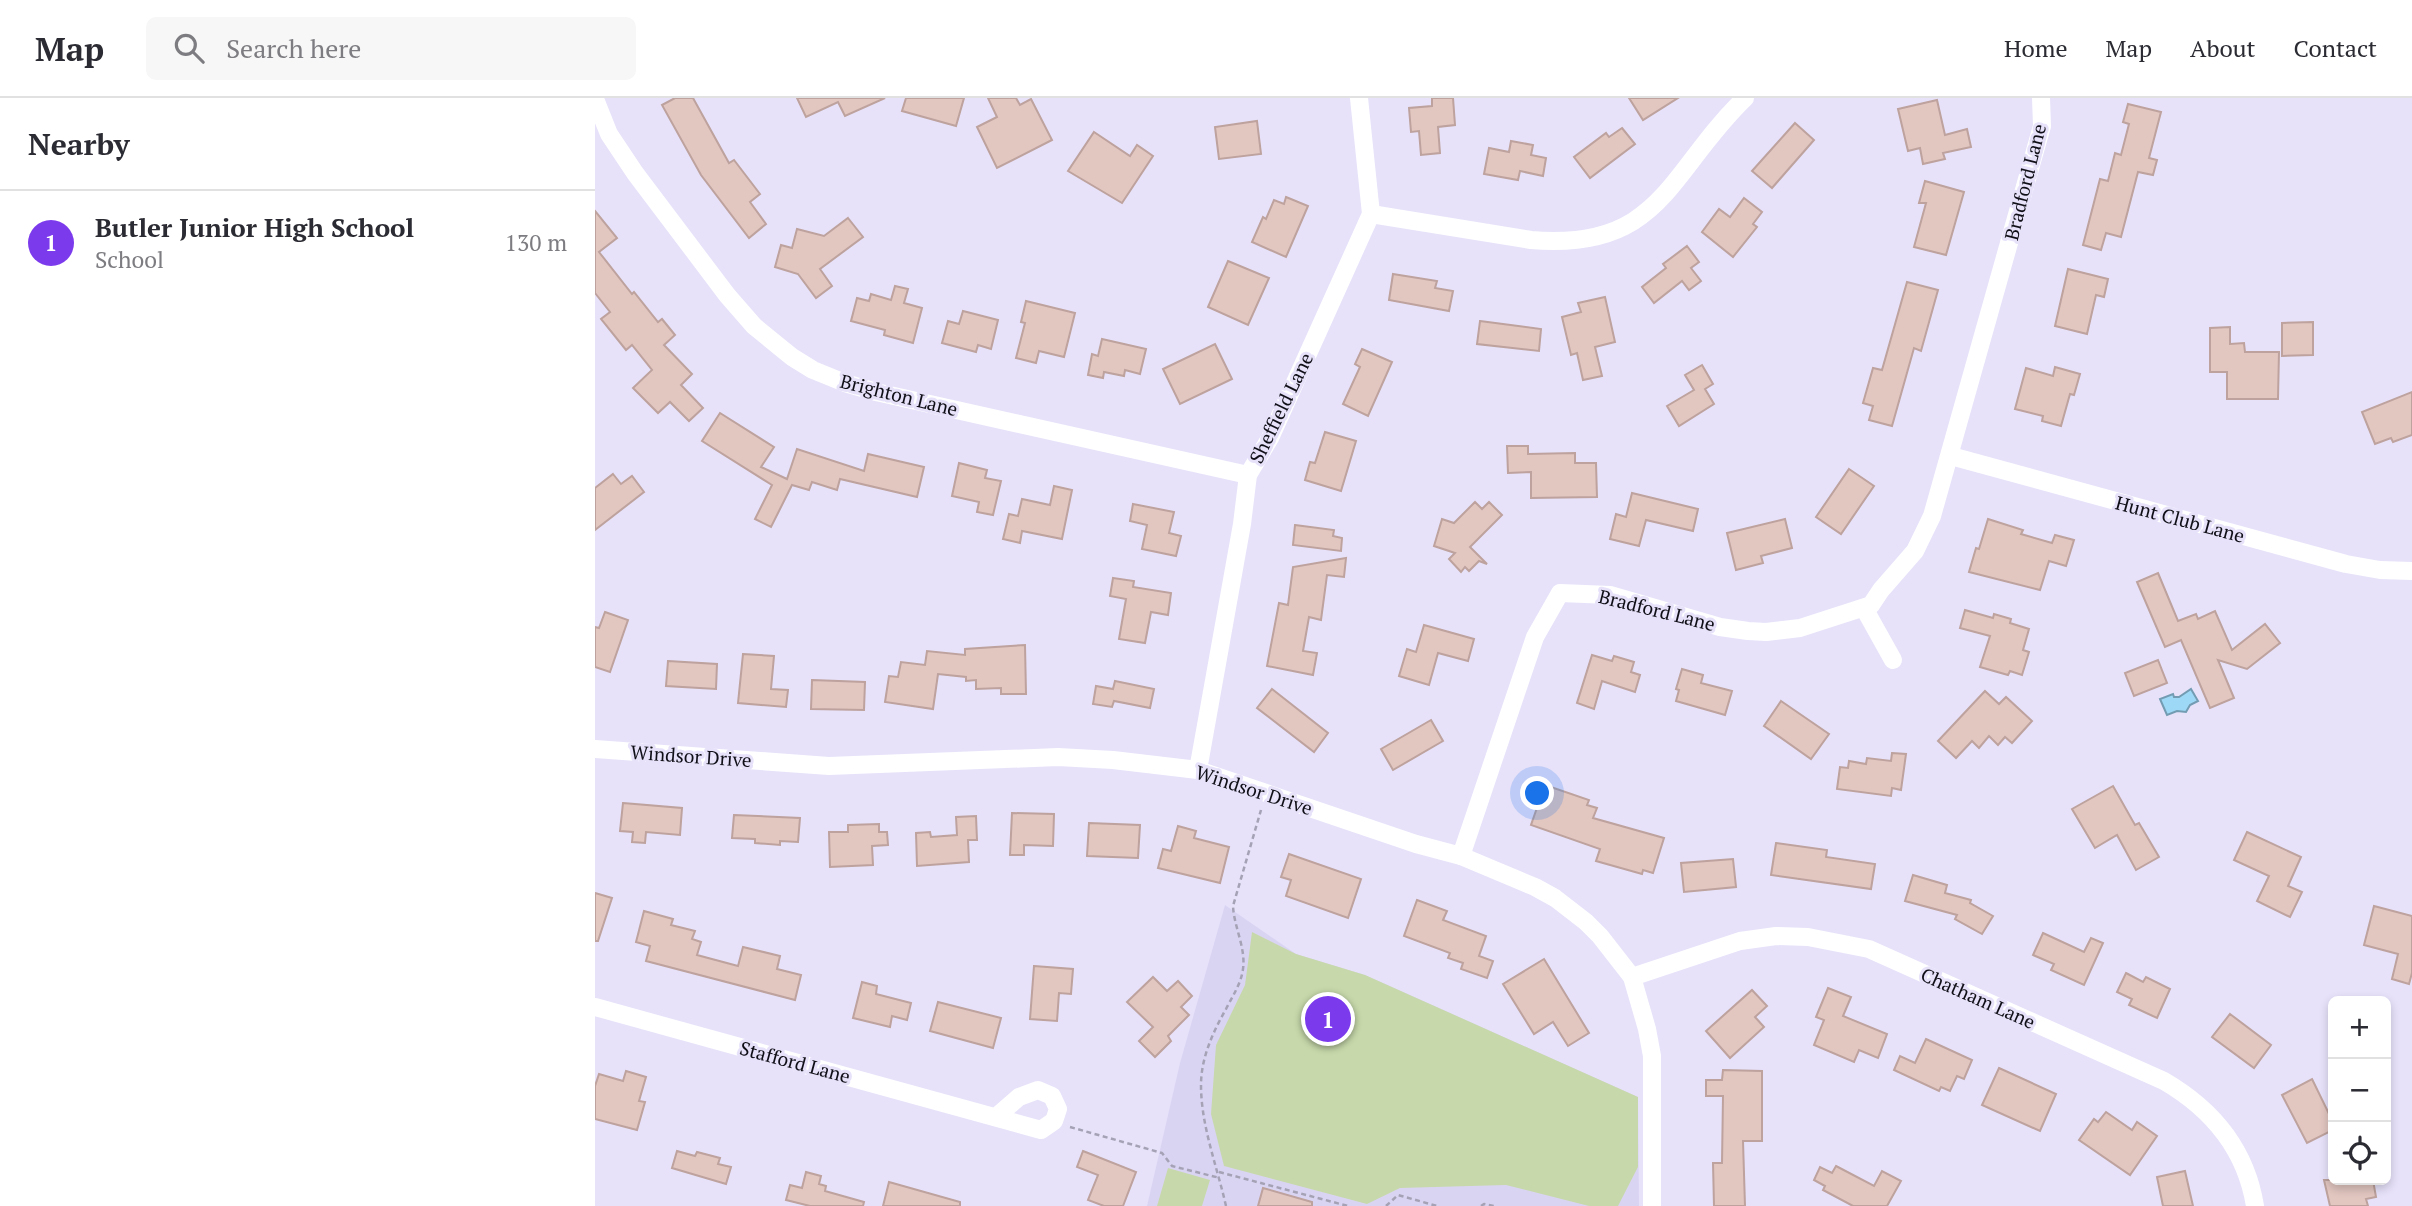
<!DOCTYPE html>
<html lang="en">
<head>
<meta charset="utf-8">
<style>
	body { margin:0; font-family:"PT Serif",serif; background:#f7f7f7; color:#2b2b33 }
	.controls { position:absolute; right:21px; bottom:21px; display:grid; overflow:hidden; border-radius:10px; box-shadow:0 4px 10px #0003 }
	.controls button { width:63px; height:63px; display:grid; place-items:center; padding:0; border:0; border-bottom:2px solid #e1e1e2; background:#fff; color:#2b2b33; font:35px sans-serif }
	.you { position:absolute; left:943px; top:696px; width:24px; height:24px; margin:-18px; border:5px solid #fff; border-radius:50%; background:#1a73e8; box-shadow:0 0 0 10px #1a73e833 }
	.badge { display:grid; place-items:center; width:46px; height:46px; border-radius:50%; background:#7c3aed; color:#fff; font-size:23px; font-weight:700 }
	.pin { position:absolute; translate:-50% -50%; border:4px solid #fff; box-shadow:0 2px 7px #0006 }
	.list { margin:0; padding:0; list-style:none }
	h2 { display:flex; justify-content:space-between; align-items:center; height:91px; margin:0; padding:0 28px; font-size:30px }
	h2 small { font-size:23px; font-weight:400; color:#7c7c81 }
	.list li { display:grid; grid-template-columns:46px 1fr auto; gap:21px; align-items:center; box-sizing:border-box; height:105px; padding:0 28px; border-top:2px solid #e1e1e2 }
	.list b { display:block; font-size:26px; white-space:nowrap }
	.list p { margin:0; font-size:23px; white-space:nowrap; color:#7c7c81 }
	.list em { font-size:23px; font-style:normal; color:#7c7c81 }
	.icon { flex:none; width:38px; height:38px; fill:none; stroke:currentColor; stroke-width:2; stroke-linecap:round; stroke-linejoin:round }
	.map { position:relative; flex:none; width:1817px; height:1108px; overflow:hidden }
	header { display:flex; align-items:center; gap:42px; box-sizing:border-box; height:98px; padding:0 35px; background:#fff; border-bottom:2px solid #e1e1e2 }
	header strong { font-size:33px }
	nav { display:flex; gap:38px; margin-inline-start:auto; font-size:24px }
	.search { width:490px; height:63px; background:#f7f7f7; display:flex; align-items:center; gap:18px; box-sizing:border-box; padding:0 24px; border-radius:10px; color:#7c7c81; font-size:26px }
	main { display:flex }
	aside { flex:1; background:#fff }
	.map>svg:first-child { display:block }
</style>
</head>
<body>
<header>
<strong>Map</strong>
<div class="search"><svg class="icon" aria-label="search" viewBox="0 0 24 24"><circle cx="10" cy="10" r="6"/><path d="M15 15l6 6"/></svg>Search here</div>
<nav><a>Home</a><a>Map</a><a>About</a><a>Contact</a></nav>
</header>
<main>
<aside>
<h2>Nearby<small></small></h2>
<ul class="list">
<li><span class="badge">1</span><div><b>Butler Junior High School</b><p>School</p></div><em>130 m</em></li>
</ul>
</aside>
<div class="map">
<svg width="1817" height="1108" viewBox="0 0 1817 1108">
	<rect width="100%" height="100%" fill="#e7e2fa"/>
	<path fill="#dad4f3" d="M630,807L701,856L770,877L1043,999L1044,1108H552L585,965Z"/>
	<g fill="#c7d9ab">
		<path d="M657,834L701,856L770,877L1043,999V1069L1023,1108H994L911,1087L805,1090L772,1106L629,1068L616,1016L621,947L650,887Z"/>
		<path d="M573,1070L615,1082L607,1108H562Z"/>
	</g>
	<path fill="#9dd8f6" stroke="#739cb3" stroke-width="2" d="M1596,591L1603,603L1595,607L1591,614L1582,613L1572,617L1565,601L1578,596L1579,599H1584Z"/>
	<g fill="#e2c6c0" stroke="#bda29d" stroke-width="2">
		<path d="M80,0H98L134,65L139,62L165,96L155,104L171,126L154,140L106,77L67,7Z"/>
		<path d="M202,0H290L250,18L243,4L211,19Z"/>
		<path d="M311,0H369L361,28L307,13Z"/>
		<path d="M393,0H421L425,7L436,1L457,42L402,70L382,29L402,19Z"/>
		<path d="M837,0H858L860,27L843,29L845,55L826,57L824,33L816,34L814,10L837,8Z"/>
		<path d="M1034,0H1083L1048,22Z"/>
		<path d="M1342,2L1350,37L1372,31L1376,49L1348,55L1350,61L1328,66L1325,50L1313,53L1303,11Z"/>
		<path d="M1533,6L1566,14L1554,60L1562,62L1558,77L1543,74L1526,139L1511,135L1506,152L1488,147L1505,81L1513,83L1520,55L1526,57L1534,26L1528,24Z"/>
		<path d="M662,23L666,56L624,61L620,29Z"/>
		<path d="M1200,25L1219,42L1177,90L1157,73Z"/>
		<path d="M1027,30L1040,46L995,80L979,59L1011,35L1014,39Z"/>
		<path d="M499,34L535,58L542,47L558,58L527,105L473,73Z"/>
		<path d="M916,43L938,47L936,57L951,60L948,78L925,73L923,82L889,76L894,50L914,54Z"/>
		<path d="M1330,83L1369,94L1351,157L1319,149L1331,105H1324Z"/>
		<path d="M691,99L713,108L691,159L657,144L668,119L671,121L679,102L689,106Z"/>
		<path d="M1149,100L1167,114L1158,126L1162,129L1138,159L1107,134L1124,111L1135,119Z"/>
		<path d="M0,113L22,140L4,154L37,196L39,194L63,224L67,221L80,237L69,247L97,276L86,287L108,310L94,323L75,304L63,315L38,290L57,272L37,247L31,252L6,221L15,214L0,195Z"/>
		<path d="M253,120L268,139L225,171L237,188L221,200L203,176L180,169L186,147L197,150L202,131L229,138Z"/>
		<path d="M1092,148L1104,164L1096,170L1106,183L1094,192L1087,183L1059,205L1047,189L1071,170L1068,166Z"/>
		<path d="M633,163L674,180L653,227L613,209Z"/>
		<path d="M1473,171L1513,181L1509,199L1501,197L1492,236L1460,228Z"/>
		<path d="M798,176L842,183L840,190L858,193L854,213L794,202Z"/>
		<path d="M1312,184L1343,192L1326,253L1319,250L1297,328L1274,322L1278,308L1268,305L1278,270L1287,272Z"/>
		<path d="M300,188L313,191L309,205L327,210L318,245L289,237L290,232L256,223L262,200L274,203L276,196L296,202Z"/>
		<path d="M1010,199L1020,244L1000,249L1007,278L988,282L982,255L976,257L967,219L986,214L983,205Z"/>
		<path d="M431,203L480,215L469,259L444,253L441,265L421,260L430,225L426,224Z"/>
		<path d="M368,213L403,222L396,251L383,247L381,254L347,245L353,223L364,226Z"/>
		<path d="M885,223L946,231L944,253L882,246Z"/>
		<path d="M1718,224V257L1687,258V225Z"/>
		<path d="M1635,229V246L1649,245L1650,254H1684L1683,301H1632V274H1615V230Z"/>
		<path d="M507,241L551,251L545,276L530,272L529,278L509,274L508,280L493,277L497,256L503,258Z"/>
		<path d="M620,246L637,281L585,306L568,271Z"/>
		<path d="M767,251L797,264L773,318L748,306L765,269L760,266Z"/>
		<path d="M1107,267L1118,286L1110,291L1119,306L1084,328L1072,308L1099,292L1090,277Z"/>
		<path d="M1460,269L1485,276L1479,297L1475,296L1466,328L1447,323L1448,318L1420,311L1431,270L1458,278Z"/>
		<path d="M1817,294V337L1798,344L1796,340L1780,346L1767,314Z"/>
		<path d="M125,315L179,349L166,369L192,381L202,351L269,373L273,356L329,369L322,399L245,381L242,392L217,384L214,392L197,387L176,429L160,421L177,387L107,343Z"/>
		<path d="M730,334L761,343L746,393L710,382L715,364L720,365Z"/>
		<path d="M912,348H933V356L980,355V365H1001L1002,399L936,400V374L913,375Z"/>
		<path d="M364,365L392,372L390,380L406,383L398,417L382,414L384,404L357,398Z"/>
		<path d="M1254,371L1279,388L1246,436L1221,419Z"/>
		<path d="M18,376L26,386L37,378L49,394L0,432V390Z"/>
		<path d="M459,388L477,392L467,441L427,433L425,445L408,441L414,416L423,418L427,401L455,407Z"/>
		<path d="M1037,395L1103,411L1098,433L1051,422L1044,448L1015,441L1021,416L1031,419Z"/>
		<path d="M880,404L887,411L894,404L907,417L875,449L892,466L884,463L874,473L870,469L866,474L854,461L860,455L839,448L847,421L859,425Z"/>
		<path d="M538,406L579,414L574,435L586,438L581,458L547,451L552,427L535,423Z"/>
		<path d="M1190,421L1197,450L1166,458L1168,465L1141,472L1132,435Z"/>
		<path d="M1393,421L1428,432L1426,436L1457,445L1460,437L1479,442L1471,468L1454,463L1445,492L1374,474L1381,450L1384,451Z"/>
		<path d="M700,427L739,432L738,438L747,440L746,453L698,447Z"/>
		<path d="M751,460L749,479L732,477L726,522L714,519L708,553L722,555L718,577L672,568L684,505L693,507L698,469Z"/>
		<path d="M1563,475L1583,523L1601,516L1603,521L1620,513L1637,552L1670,526L1685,545L1652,571L1623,562L1639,600L1615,610L1586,542L1570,549L1542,484Z"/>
		<path d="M518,480L539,483L538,489L576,495L573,517L556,514L550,545L524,541L531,501L515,498Z"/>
		<path d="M1370,512L1398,520L1399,516L1416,521L1415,525L1434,531L1428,552L1434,554L1427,577L1415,573L1413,577L1385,569L1395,538L1365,530Z"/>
		<path d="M10,514L33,522L15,574L0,569V529L4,530Z"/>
		<path d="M829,527L879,541L873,563L843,555L834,587L804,578L812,551L821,554Z"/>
		<path d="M430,547L431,596H406V590L381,591V582L371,583V579L343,576L338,611L290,604L294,578L303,579L306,564L330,567L332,553L370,557V551Z"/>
		<path d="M148,556L179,558L176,591L193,592L191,609L143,605Z"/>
		<path d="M997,557L1017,563L1019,558L1039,564L1036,574L1045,577L1040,594L1007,583L999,611L982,605Z"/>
		<path d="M1563,562L1572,585L1539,598L1530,575Z"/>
		<path d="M73,563L122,566L121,591L71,588Z"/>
		<path d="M1087,571L1108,577L1106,585L1137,593L1130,617L1081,603L1084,592L1081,591Z"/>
		<path d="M217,582L270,584L269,612L216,611Z"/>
		<path d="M520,583L559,591L555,610L519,603L517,609L498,606L501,588L518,591Z"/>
		<path d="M677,591L733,635L719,654L662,610Z"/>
		<path d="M1390,593L1404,606L1411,599L1437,623L1417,645L1410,639L1403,647L1394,638L1384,650L1377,643L1361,660L1343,643Z"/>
		<path d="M1186,603L1234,636L1216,661L1169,628Z"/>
		<path d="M836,622L848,643L798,672L786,651Z"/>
		<path d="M1297,655L1311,656L1306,692L1297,690L1296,698L1242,691L1245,669L1253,670L1254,663L1271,666L1272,660L1296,663Z"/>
		<path d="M950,687L994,702L992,707L1002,710L998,720L1069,740L1058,775L1048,772L1047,776L1001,763L1005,751L936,727Z"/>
		<path d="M1518,688L1540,727L1544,725L1564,759L1541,772L1522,737L1500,750L1477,711Z"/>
		<path d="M28,705L87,710L85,737L51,734L50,745L37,744L38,734L25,733Z"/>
		<path d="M417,715L459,716L458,748L429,747V757H415Z"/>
		<path d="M139,717L205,720L203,744L185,743V747L160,745V741L137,740Z"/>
		<path d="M381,718L382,742H373L374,764L322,768L321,735L335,734L336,739L362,737L361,719Z"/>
		<path d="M494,725L545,727L543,760L492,758Z"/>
		<path d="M284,726V734H292L293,747L277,748L278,767L235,769L234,734H253V727Z"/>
		<path d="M583,728L601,733L599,740L634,749L625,785L563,770L568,751L576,753Z"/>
		<path d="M1652,734L1706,759L1693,788L1707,794L1695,819L1662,803L1674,778L1639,762Z"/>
		<path d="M1181,745L1232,752L1231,759L1280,766L1276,791L1176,777Z"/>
		<path d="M694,756L766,781L753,820L691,798L696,782L686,779Z"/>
		<path d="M1138,761L1141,789L1089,794L1086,765Z"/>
		<path d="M1318,777L1352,787L1350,795L1376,802L1375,805L1398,818L1387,836L1360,821L1362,817L1310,803Z"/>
		<path d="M0,795L17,800L3,843H0Z"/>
		<path d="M822,802L852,813L848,822L891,838L884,858L898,863L892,880L866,871L868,865L853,860L855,855L809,838Z"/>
		<path d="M1779,808L1817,818V875L1814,886L1797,881L1803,856L1769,847Z"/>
		<path d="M49,813L78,821L76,827L100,833L97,841L106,844L102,857L143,868L148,849L185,858L182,871L206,877L200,902L51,863L55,848L41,844Z"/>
		<path d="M1448,835L1489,854L1496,840L1508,845L1489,887L1456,872L1459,866L1438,857Z"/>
		<path d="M949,861L994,935L973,948L958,924L939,936L908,886Z"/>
		<path d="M439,868L478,871L476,896L464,895L462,923L435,921Z"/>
		<path d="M1531,875L1548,884L1551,879L1575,891L1562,920L1534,907L1537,901L1522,894Z"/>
		<path d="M558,879L572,893L583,883L597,898L586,909L594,917L573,938L576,943L560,959L544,943L558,929L532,904Z"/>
		<path d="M267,884L282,888L281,896L316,905L312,922L297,918L295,929L258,920Z"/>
		<path d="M1233,890L1256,899L1248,918L1292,936L1283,960L1264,952L1259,964L1219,947L1229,922L1221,919Z"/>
		<path d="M1157,892L1172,908L1160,919L1169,929L1135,960L1111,933Z"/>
		<path d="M343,904L406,920L398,950L335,933Z"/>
		<path d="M1635,916L1676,947L1659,970L1617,939Z"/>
		<path d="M1331,941L1377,962L1369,981L1362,978L1355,993L1346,989L1344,993L1299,972L1305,958L1320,965Z"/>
		<path d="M1404,970L1461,996L1445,1033L1387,1007Z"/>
		<path d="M1128,972L1167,973V1043H1148L1150,1108H1119L1118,1065H1127L1128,998H1111V982H1127Z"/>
		<path d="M31,973L51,979L44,1003L50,1004L42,1032L0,1021V988L4,976L28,983Z"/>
		<path d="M1717,981L1738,1024V1032L1712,1045L1687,997Z"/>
		<path d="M1511,1014L1537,1032L1542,1024L1562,1038L1535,1077L1484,1042L1499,1021L1503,1024Z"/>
		<path d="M82,1053L100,1058L102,1054L125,1060L123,1066L136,1069L131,1086L77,1070Z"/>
		<path d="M488,1053L541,1074L528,1108H509L493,1102L503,1077L482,1069Z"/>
		<path d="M1241,1068L1279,1088L1287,1073L1306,1083L1292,1108H1258L1228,1092L1230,1088L1219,1082L1225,1069L1237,1075Z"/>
		<path d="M1590,1073L1598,1108H1568L1562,1079Z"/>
		<path d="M211,1074L226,1078L224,1086L231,1088L230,1093L269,1104L268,1108H215L191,1102L195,1087L207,1090Z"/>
		<path d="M1729,1082H1778L1781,1099L1771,1101L1773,1108H1735Z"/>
		<path d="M294,1084L365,1104V1108H288Z"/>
		<path d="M668,1090L717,1104V1108H663Z"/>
	</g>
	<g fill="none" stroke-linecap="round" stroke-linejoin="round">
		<g stroke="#a5a2b5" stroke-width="2.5" stroke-dasharray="5 3.5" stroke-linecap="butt">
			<path d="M475,1029L567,1055L577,1068L625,1080"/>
			<path d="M624,1074L753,1108"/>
			<path d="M631,1108C622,1068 606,1028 606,987C606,960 618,934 631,911C638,897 646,886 648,871C651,850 639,829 638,808L666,712"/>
			<path d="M791,1108L803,1097L842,1108"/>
			<path d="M886,1108L889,1106L899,1108"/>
		</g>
		<g stroke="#fff" stroke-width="18">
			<path d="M0,1L14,36L40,75L132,197L159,228L197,259L218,272L250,285L281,294L653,377"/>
			<path d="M776,116L936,142C1067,153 1073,74 1150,0"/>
			<path d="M1356,358L1751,466L1785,472L1817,473"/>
			<path d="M1269,510L1298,562"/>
			<path d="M0,651L234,668L463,659L518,662L603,672L821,746L866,758L940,789L960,800L991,824L1005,838L1037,879L1052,931L1057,958V1108"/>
			<path d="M603,672L647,426L653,377L675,340L776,116L764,0"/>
			<path d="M866,758L940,539L965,495L1015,497L1125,529L1153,533L1171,534L1205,530L1276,507L1286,492L1320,453L1337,418L1447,28L1446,0"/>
			<path d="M1037,879L1145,843L1181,838L1213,839L1274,851L1569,983C1617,1011 1651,1052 1660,1108"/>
			<path d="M0,909L446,1032L459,1023L463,1011L457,998L443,992L424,999L401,1019"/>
		</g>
	</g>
	<g text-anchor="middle" stroke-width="6" stroke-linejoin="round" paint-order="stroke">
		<g font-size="19" fill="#100f17" stroke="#e7e2fa">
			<text transform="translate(1430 84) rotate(-76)" y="7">Bradford Lane</text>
			<text transform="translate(304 297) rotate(14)" y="7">Brighton Lane</text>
			<text transform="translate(686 310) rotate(-64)" y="7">Sheffield Lane</text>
			<text transform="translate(1585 421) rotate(15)" y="7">Hunt Club Lane</text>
			<text transform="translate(1062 512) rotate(14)" y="7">Bradford Lane</text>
			<text transform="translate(96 658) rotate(4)" y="7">Windsor Drive</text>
			<text transform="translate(659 692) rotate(18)" y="7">Windsor Drive</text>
			<text transform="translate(1383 900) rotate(24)" y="7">Chatham Lane</text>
			<text transform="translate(200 964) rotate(15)" y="7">Stafford Lane</text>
		</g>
	</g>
</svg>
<div class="controls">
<button>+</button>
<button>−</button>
<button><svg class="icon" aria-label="locate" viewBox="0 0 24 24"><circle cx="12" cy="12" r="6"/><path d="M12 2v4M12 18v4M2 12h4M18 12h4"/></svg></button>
</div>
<div class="you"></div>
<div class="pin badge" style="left:733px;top:921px">1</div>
</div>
</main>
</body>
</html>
